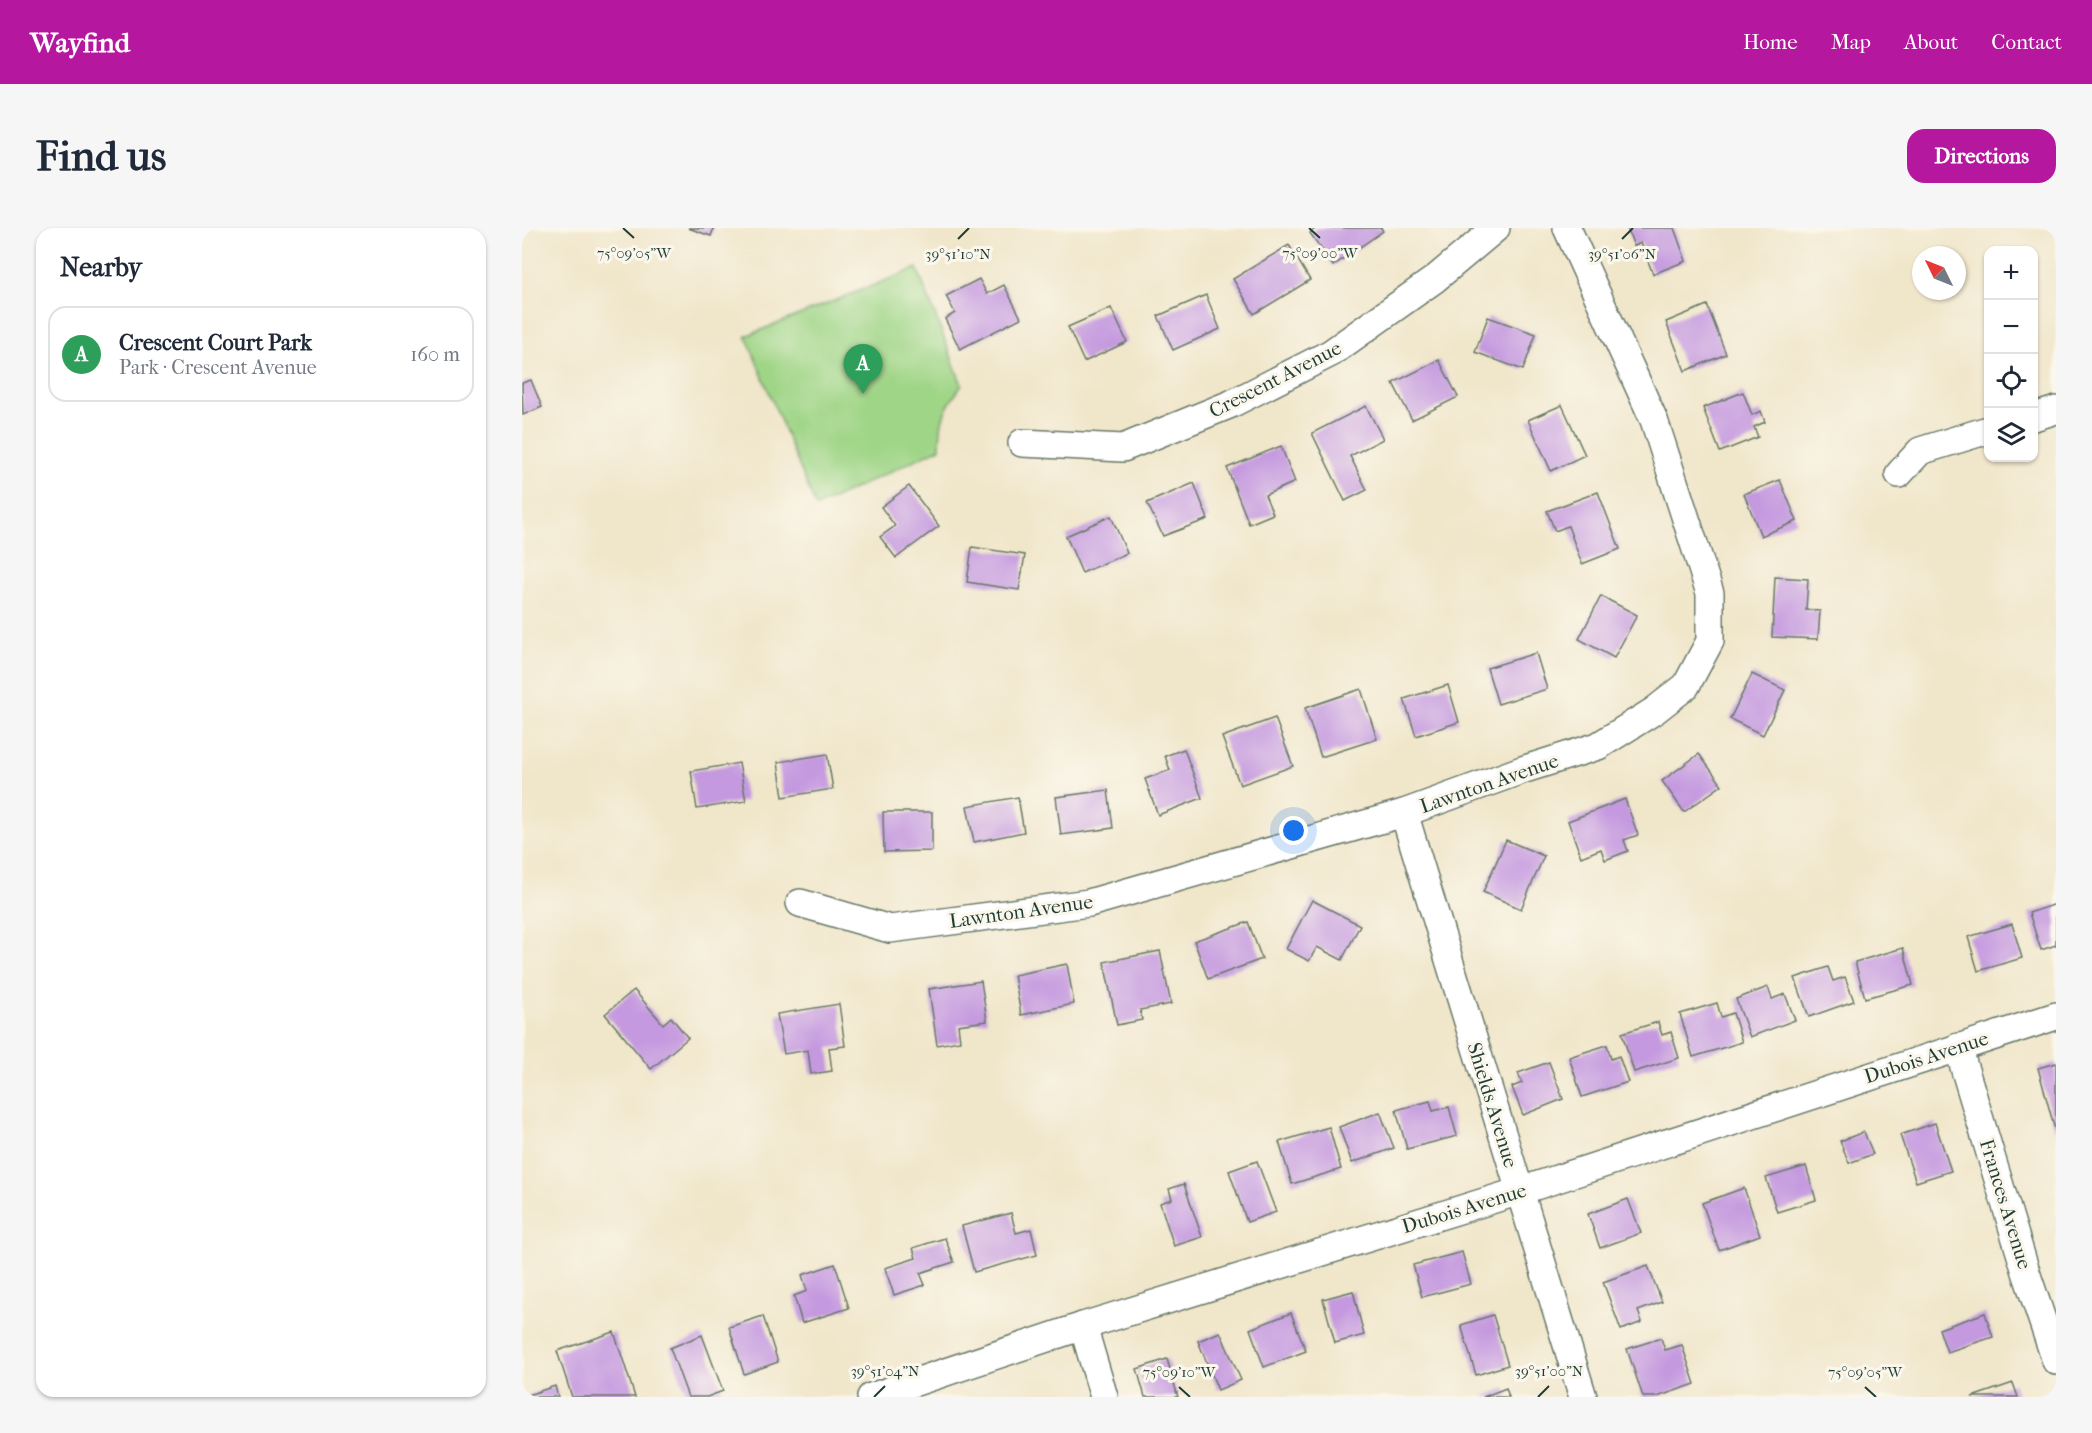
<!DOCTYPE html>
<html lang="en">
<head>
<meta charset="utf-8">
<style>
	body { margin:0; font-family:"IM FELL French Canon",serif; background:#f6f6f7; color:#1f2937 }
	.controls { position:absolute; right:18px; top:18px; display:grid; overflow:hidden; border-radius:12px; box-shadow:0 2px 4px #0004 }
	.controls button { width:54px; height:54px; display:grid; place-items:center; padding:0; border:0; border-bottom:2px solid #e0e1e3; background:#fff; color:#1f2937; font:30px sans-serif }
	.compass { position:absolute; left:1390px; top:18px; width:54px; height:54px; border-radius:50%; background:#fff; box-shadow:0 2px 4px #0004; rotate:313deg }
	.you { position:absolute; left:772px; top:603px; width:21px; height:21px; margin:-15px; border:4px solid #fff; border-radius:50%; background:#1a73e8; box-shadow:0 0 0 9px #1a73e833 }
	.badge { display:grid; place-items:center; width:39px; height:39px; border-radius:50%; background:#b5179e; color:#fff; font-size:20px; font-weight:700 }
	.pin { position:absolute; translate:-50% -50px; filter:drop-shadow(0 2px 3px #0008) }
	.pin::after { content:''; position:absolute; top:32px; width:21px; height:18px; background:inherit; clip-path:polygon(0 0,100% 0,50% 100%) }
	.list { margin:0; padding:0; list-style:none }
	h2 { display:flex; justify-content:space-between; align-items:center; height:78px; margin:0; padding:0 24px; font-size:26px }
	h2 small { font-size:20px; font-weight:400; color:#747a83 }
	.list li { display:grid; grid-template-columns:39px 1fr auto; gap:18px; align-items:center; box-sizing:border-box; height:96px; margin:0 12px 12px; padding:0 12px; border:2px solid #e0e1e3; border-radius:18px }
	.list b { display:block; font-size:22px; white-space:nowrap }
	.list p { margin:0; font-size:20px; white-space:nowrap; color:#747a83 }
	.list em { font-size:20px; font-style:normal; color:#747a83 }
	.icon { flex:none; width:33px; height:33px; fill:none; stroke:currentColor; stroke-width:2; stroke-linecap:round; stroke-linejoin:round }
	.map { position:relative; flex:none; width:1534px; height:1169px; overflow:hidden; border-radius:18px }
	header { display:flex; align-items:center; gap:36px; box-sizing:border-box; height:84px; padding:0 30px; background:#b5179e; color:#fff }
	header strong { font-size:28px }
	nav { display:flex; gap:33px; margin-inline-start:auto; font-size:21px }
	.intro { display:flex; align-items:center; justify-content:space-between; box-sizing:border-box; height:144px; padding:0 36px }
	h1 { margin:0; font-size:42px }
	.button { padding:15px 27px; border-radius:18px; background:#b5179e; color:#fff; font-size:21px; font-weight:700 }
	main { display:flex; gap:36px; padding:0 36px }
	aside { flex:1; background:#fff; border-radius:18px; box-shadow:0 2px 4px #0004 }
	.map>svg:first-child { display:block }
</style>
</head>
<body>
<header>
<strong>Wayfind</strong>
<nav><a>Home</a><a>Map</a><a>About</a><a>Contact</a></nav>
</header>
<div class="intro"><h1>Find us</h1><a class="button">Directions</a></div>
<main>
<aside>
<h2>Nearby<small></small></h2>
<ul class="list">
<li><span class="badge" style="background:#2e9e5b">A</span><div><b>Crescent Court Park</b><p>Park · Crescent Avenue</p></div><em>160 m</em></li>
</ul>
</aside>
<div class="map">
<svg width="1534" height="1169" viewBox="0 0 1534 1169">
	<rect width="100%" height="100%" fill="#fbf7ec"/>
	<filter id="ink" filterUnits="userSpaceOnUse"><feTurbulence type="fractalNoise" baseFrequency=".0167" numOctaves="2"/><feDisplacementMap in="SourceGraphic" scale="12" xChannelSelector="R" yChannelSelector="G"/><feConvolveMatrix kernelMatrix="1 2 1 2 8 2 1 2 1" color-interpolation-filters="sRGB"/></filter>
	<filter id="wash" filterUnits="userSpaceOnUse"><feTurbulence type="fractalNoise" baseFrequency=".008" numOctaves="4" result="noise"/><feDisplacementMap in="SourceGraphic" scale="24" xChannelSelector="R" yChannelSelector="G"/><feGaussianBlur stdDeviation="1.35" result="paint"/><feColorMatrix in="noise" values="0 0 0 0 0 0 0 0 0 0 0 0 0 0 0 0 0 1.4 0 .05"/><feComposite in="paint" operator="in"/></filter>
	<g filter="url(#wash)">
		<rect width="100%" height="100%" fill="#f0e6ca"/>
		<path fill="#9fd586" stroke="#5f895d" stroke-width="1.5" d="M395,40L440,157C422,182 418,189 418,220L294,279L224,108Z"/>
		<g id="blocks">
			<g fill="#c499df">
				<path d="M166,0H192L189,8Z"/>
				<path d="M794,0H859L861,3L811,38L788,5Z"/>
				<path d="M1105,0H1152L1164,33L1131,46L1119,15L1112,18Z"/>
				<path d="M767,17L788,52L732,86L711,51Z"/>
				<path d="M457,51L465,66L482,57L499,90L438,121L423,91L433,85L424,68Z"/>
				<path d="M684,67L698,101L651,122L636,88Z"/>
				<path d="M1185,77L1204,126L1163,143L1144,94Z"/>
				<path d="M589,80L605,114L562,134L546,99Z"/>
				<path d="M966,89L1014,106L1001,142L953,124Z"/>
				<path d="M917,132L936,169L890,192L871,155Z"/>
				<path d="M9,152L20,179L1,187L0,155Z"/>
				<path d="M1221,164L1230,187L1239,183L1243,194L1232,199L1236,209L1198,224L1181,180Z"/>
				<path d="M1040,177L1063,227L1029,243L1006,192Z"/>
				<path d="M844,178L861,211L828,228L845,262L823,273L790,205Z"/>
				<path d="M759,218L773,254L743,267L751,286L727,296L705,240Z"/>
				<path d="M1258,252L1275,293L1239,308L1222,266Z"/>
				<path d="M672,255L686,291L641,308L625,275Z"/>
				<path d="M387,258L417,298L374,330L358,309L373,298L359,279Z"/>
				<path d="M1076,264L1098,321L1060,336L1046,298L1033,303L1025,283Z"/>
				<path d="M589,288L605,325L560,345L544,308Z"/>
				<path d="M450,319L503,327L497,362L445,354Z"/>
				<path d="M1253,349L1286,351L1284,382L1298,383L1296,411L1250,409Z"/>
				<path d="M1079,368L1115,387L1092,430L1057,411Z"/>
				<path d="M1014,425L1025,461L976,476L965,440Z"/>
				<path d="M1230,446L1263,462L1241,507L1208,491Z"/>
				<path d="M926,457L937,494L894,508L882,471Z"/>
				<path d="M839,461L855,511L799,529L783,480Z"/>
				<path d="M753,490L771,538L718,557L700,509Z"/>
				<path d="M662,521L680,570L636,587L623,551L648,542L643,528Z"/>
				<path d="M305,526L311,561L261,569L256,534Z"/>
				<path d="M1177,526L1200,557L1162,584L1140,553Z"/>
				<path d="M217,535L224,573L175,581L169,543Z"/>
				<path d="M586,562L591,600L539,607L534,569Z"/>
				<path d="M496,569L502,604L452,614L445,578Z"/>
				<path d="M1103,571L1116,607L1102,612L1106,623L1083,632L1079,621L1059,629L1046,593Z"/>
				<path d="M361,584H410V623L362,624Z"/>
				<path d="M984,612L1022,628L999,681L961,664Z"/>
				<path d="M790,672L838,697L820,732L795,719L787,733L764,721Z"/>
				<path d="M1534,676V717L1519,722L1507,685Z"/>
				<path d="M726,694L740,731L686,751L672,713Z"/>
				<path d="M1490,696L1500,730L1456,743L1446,709Z"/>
				<path d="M1381,720L1391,757L1343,770L1333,734Z"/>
				<path d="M638,723L649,776L618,782L620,792L595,797L582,734Z"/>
				<path d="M545,736L552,776L499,787L492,747Z"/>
				<path d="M1306,739L1311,753L1323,749L1332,773L1287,789L1273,750Z"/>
				<path d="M459,753L465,793L436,797L438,813L415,817L407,761Z"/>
				<path d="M1246,759L1250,771L1263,766L1273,792L1228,809L1214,771Z"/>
				<path d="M112,762L141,796L149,789L166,810L129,841L83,786Z"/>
				<path d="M1195,775L1199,789L1211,785L1220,814L1171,829L1158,786Z"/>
				<path d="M317,776L323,818L307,820L310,843L289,846L286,822L262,826L255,786Z"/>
				<path d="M1136,794L1140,807L1149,804L1157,830L1112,844L1100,805Z"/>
				<path d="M1085,817L1089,831L1097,828L1106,854L1060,869L1047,829Z"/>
				<path d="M1027,834L1041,871L1001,887L990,859L1000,855L996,845Z"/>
				<path d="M1534,835V901L1533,902L1516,840Z"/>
				<path d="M908,873L911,883L927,879L935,908L885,921L874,882Z"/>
				<path d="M858,884L872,920L830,935L817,899Z"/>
				<path d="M1413,895L1429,943L1394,954L1378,907Z"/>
				<path d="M807,899L819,941L770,956L757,914Z"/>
				<path d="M1342,904L1351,926L1327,935L1318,913Z"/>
				<path d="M735,933L754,984L725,994L707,943Z"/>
				<path d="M1284,938L1294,972L1255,984L1244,950Z"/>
				<path d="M662,956L680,1009L652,1018L638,975L650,971L647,961Z"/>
				<path d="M1222,960L1238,1007L1197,1022L1180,975Z"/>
				<path d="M1106,971L1119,1005L1078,1020L1066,986Z"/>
				<path d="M489,985L494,1005L509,1001L515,1027L452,1044L440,998Z"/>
				<path d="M423,1010L432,1034L398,1045L403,1057L372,1067L363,1040L394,1030L391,1020Z"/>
				<path d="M940,1024L949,1056L900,1069L891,1037Z"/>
				<path d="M313,1036L327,1080L280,1095L272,1068L285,1063L280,1047Z"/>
				<path d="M1126,1038L1140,1074L1116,1083L1120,1094L1099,1102L1081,1054Z"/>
				<path d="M831,1063L842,1107L813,1115L801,1071Z"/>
				<path d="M769,1085L784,1123L742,1139L728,1101Z"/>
				<path d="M1463,1085L1471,1109L1425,1124L1417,1101Z"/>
				<path d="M971,1087L986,1137L954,1147L939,1097Z"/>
				<path d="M241,1088L256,1134L222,1146L207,1099Z"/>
				<path d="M92,1104L113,1169H50L35,1123Z"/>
				<path d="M698,1104L719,1152L696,1162L676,1113Z"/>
				<path d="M180,1107L201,1163L185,1169H166L148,1120Z"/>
				<path d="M1139,1110L1143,1122L1160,1117L1173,1156L1135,1169H1121L1105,1121Z"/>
				<path d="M645,1131L656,1169H623L615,1141Z"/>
				<path d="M1491,1155L1496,1169H1450Z"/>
				<path d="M33,1158L36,1169H7L6,1167Z"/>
				<path d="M984,1160L987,1169H961Z"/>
			</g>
		</g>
	</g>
	<g filter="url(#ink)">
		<use href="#blocks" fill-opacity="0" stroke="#687868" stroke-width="1.5"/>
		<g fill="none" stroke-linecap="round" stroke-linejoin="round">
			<g stroke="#687868" stroke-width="30">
				<g id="street">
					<path d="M1512,189L1534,182"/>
					<path d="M500,215L601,220L709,176L809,125L913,51L974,0"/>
					<path d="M1377,246L1398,223L1466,202"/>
					<path d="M882,585L1061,1169"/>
					<path d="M278,675L368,701L567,675L882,585L1000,542L1076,518L1132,483L1164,458L1188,413V365L1132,192L1045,0"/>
					<path d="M1436,819L1504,1044L1534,1133"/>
					<path d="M561,1098L582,1169"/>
					<path d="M349,1169L561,1098L998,963L1534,788"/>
				</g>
			</g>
			<use href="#street" stroke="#fff" stroke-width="27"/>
		</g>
	</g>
	<path fill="none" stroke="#1f3d34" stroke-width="2" d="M101,0L112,10M787,0L798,10M436,11L447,0M1100,11L1111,0M657,1159L668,1169M1343,1159L1354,1169M352,1169L363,1158M1016,1169L1027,1158"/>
	<g text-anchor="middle" stroke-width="6" stroke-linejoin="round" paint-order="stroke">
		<g font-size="20" fill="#1f3d34" stroke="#fbf7ec">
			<text transform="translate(753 151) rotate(-27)" y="7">Crescent Avenue</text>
			<text transform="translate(967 555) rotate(-19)" y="7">Lawnton Avenue</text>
			<text transform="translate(499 683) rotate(-8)" y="7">Lawnton Avenue</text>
			<text transform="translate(1404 829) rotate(-18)" y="7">Dubois Avenue</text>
			<text transform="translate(971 877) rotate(73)" y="7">Shields Avenue</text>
			<text transform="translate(1484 976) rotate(73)" y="7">Frances Avenue</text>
			<text transform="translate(942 980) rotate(-17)" y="7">Dubois Avenue</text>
		</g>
	</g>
	<g font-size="15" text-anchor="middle" fill="#1f3d34" stroke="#fbf7ec" stroke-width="6" stroke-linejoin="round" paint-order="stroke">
		<text x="112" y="30">75°09'05"W</text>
		<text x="798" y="30">75°09'00"W</text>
		<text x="436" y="31">39°51'10"N</text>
		<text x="1100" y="31">39°51'06"N</text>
		<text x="363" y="1148">39°51'04"N</text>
		<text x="1027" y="1148">39°51'00"N</text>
		<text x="657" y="1149">75°09'10"W</text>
		<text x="1343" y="1149">75°09'05"W</text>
	</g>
</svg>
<div class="controls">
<button>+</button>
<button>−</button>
<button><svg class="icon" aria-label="locate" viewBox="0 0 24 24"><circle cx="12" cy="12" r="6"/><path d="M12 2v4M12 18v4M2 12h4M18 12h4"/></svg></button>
<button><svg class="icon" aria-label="layers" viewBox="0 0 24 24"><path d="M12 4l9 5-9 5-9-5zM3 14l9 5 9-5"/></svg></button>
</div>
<svg class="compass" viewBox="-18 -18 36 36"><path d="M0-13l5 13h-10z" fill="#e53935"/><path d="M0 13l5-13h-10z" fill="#747a83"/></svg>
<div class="you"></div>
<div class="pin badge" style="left:341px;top:166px;background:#2e9e5b">A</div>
</div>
</main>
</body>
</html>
